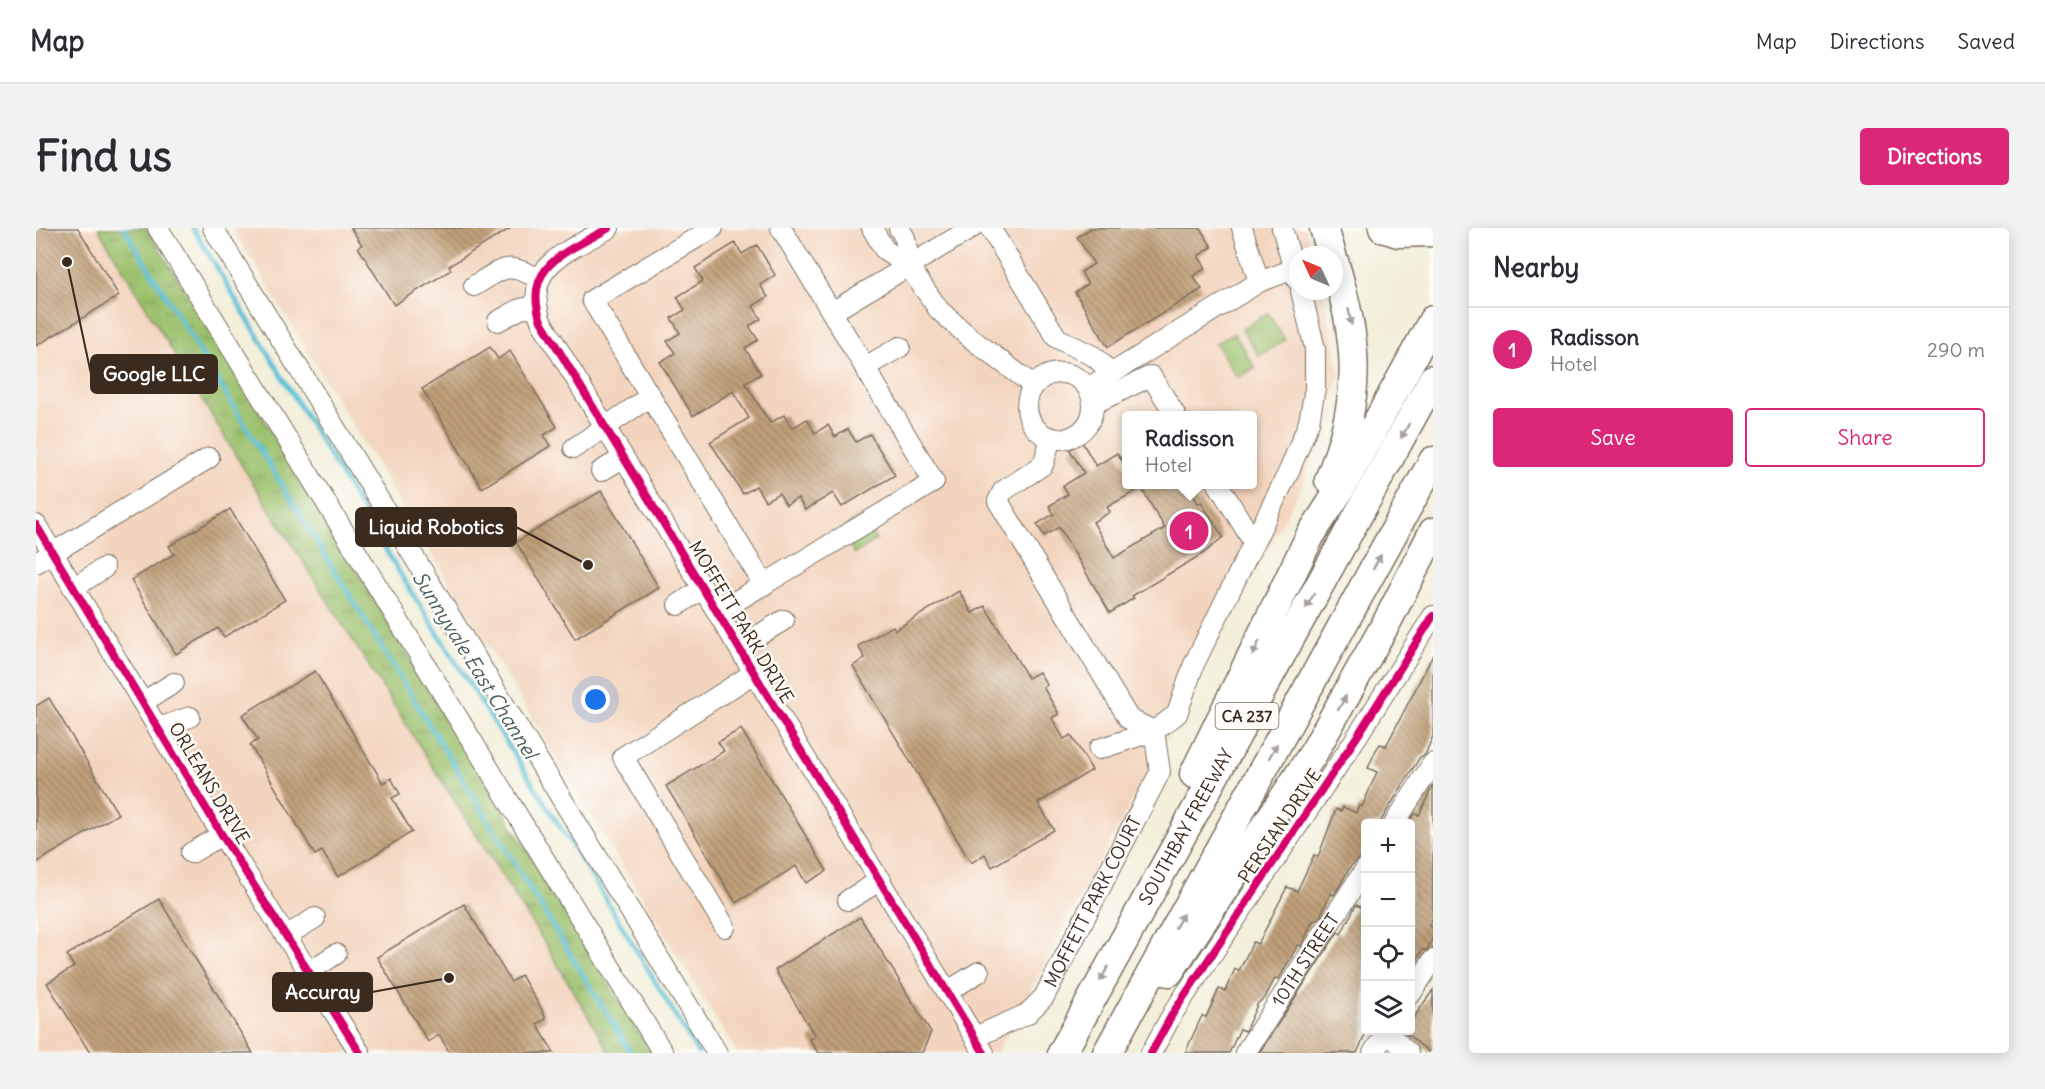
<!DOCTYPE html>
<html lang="en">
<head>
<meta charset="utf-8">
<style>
	body { margin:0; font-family:Delius,sans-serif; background:#f2f2f3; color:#2b2b33 }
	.controls { position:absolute; right:18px; bottom:18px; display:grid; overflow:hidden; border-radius:6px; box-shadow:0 3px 15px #0003 }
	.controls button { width:54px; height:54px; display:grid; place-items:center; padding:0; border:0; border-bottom:2px solid #e1e1e2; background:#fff; color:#2b2b33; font:30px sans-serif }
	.compass { position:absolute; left:1253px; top:18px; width:54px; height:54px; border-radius:50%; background:#fff; box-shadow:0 3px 15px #0003; rotate:314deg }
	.you { position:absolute; left:560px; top:472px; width:21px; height:21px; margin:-15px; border:4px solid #fff; border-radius:50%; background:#1a73e8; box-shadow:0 0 0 9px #1a73e833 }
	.badge { display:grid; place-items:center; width:39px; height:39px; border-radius:50%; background:#db2777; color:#fff; font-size:20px; font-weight:700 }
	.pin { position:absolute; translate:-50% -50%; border:3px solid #fff; box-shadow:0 2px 6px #0006 }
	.popup { position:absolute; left:1086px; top:183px; width:135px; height:78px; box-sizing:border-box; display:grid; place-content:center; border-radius:6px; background:#fff; filter:drop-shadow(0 2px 4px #0005); font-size:20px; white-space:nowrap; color:#7c7c81 }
	.popup b { font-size:22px; color:#2b2b33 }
	.popup::after { content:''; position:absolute; left:50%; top:100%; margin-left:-12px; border:12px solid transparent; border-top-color:#fff }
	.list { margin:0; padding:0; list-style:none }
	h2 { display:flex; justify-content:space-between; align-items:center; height:78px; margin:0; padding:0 24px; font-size:26px }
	h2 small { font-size:20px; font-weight:400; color:#7c7c81 }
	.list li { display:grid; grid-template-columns:39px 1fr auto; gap:18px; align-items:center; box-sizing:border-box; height:84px; padding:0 24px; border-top:2px solid #e1e1e2 }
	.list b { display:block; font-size:22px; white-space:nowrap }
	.list p { margin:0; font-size:20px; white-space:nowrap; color:#7c7c81 }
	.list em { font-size:20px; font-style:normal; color:#7c7c81 }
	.actions { display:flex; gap:12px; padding:18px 24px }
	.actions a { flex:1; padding:14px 0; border:2px solid #db2777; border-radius:6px; text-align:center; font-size:21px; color:#db2777 }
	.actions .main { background:#db2777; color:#fff }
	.icon { flex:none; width:33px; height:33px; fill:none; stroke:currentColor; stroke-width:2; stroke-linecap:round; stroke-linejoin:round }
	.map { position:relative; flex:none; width:1397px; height:825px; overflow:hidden; border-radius:6px }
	header { display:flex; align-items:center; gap:36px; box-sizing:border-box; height:84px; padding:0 30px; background:#fff; border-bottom:2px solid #e1e1e2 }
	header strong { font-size:28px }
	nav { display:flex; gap:33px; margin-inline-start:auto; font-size:21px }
	.intro { display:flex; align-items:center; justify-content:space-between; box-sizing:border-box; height:144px; padding:0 36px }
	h1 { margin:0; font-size:42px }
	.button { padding:15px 27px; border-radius:6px; background:#db2777; color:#fff; font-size:21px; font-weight:700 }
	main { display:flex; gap:36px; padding:0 36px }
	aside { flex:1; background:#fff; border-radius:6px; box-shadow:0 3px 15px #0003 }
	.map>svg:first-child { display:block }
</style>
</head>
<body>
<header>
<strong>Map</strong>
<nav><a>Map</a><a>Directions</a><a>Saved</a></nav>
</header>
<div class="intro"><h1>Find us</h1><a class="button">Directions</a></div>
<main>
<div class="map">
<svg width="1397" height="825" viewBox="0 0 1397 825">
	<defs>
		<pattern id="grass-tufts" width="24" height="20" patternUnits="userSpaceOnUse" patternTransform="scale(1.5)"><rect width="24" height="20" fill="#9ac06b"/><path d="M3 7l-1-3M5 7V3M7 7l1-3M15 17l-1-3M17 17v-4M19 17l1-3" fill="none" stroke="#7f9c57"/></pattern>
		<pattern id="building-back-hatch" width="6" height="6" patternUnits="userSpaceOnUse" patternTransform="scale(1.5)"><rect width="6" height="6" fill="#c1a07a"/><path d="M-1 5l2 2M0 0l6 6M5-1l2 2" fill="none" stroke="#9e8363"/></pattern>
	</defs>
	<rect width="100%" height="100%" fill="#fdfcf7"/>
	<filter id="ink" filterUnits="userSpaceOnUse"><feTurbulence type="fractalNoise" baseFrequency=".0167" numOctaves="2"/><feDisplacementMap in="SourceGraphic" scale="12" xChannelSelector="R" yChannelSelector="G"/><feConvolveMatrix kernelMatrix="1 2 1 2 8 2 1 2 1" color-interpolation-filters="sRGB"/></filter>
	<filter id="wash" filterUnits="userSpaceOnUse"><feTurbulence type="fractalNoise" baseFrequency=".008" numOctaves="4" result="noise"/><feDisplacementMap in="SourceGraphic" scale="24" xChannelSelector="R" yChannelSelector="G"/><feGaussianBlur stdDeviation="1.35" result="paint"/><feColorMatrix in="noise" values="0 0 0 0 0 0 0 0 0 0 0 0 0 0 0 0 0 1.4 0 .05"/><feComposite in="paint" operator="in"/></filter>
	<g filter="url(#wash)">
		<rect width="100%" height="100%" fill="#f3efda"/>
		<g fill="#f3d4be" fill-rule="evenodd">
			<path d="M0,0H62L205,236L513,722L574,825H0Z"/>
			<path d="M196,0H1269L1276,27H1262V63H1287L1304,148L1269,252L961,825H701ZM1090,188H1216V256H1090Z"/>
		</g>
		<path fill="url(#grass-tufts)" stroke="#6a7544" stroke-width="1.5" d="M62,0H111L615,825H574L513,722L205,236Z"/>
		<g fill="#9ac06b" stroke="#6a7544" stroke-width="1.5">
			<path d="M1232,85L1249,112L1223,128L1206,101Z"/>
			<path d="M1198,105L1219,140L1201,150L1180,115Z"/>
			<path d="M825,288L840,312L819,326L804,302Z"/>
		</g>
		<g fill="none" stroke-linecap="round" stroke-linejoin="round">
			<g stroke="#5ac0d7" stroke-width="4.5">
				<path d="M88,0L595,825"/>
				<path d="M157,0L368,352L566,665L662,825"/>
			</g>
		</g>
		<g id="blocks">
			<g fill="url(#building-back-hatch)" fill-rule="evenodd">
				<path d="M0,0H42L83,68L0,118Z"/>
				<path d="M315,0H475L413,38L415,42L358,77L322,19L326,17Z"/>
				<path d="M1055,0H1164L1176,19L1162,28L1170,40L1157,48L1166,61L1072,119L1039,64L1052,56L1045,44L1058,36L1041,9Z"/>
				<path d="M699,15L706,26L721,17L739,47L724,57L732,69L717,78L725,91L713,98L722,112L709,120L725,146L709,155L734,195L748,187L756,200L771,191L779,205L792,197L799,209L812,201L820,214L834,206L859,247L806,279L797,265L769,282L762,270L750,277L743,265L729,273L720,258L707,266L674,214L713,190L697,163L657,188L624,134L639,125L631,113L644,105L635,90L649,82L641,69L667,53L659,40Z"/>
				<path d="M454,119L462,131L474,123L521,199L508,207L514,218L446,260L386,161Z"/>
				<path d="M1046,214L1060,238L1081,225L1090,239V256H1151L1162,275L1165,274L1187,309L1168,325L1096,368L1098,370L1074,385L1023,299L1008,308L1001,296L1018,286L1013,278L1032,266L1027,258L1048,245L1034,222ZM1105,260L1129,300L1078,330L1057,294L1074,284L1071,279Z"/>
				<path d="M565,263L623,360L539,411L480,314Z"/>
				<path d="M194,281L249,372L188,409L182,400L140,426L95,352L138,326L133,318Z"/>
				<path d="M923,363L936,385L949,378L992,450L1003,444L1011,457L1007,459L1023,486L1016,490L1028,511L1035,507L1056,542L1002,575L1018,602L956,639L949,626L935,635L817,438L829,430L822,418L857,398L859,402Z"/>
				<path d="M1397,427V508L1389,527L1384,529L1343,596H1329V619L1325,629L1315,638L1298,667L1294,666L1284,689L1276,694L1267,715L1265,718L1262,717L1243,751L1239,750L1229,770L1222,775L1209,803L1204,801L1193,825H1149L1163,794L1166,788L1170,789L1183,761L1189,763L1199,741L1203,743L1217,714L1222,716L1251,659L1261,663L1278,627L1282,629L1300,581L1305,583L1307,579L1320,585L1323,577L1326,579L1341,544L1332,540L1340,522L1344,516L1350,518Z"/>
				<path d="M279,443L347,555L355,550L364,566L356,570L376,604L302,649L286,623L279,627L214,517L222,512L206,487Z"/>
				<path d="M13,470L82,586L0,635V478Z"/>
				<path d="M705,501L791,643L770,655L760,638L700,675L630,558L688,523L682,514Z"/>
				<path d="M1397,557V690L1393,698L1397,700V709L1391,722H1386L1374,744V592L1379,586L1383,587Z"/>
				<path d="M123,671L217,825H54L11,755L38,739L31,727Z"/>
				<path d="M428,676L475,754L485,747L505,780L510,791L501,796L518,825H414L403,807L392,814L341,729Z"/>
				<path d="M1320,677L1329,681V807L1321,825H1223L1302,704L1305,706Z"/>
				<path d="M824,689L895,804L886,825H782L773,811L779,808L739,742Z"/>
				<path d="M1397,762V825H1394L1366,802H1374V795Z"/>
			</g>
		</g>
	</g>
	<g filter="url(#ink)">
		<use href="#blocks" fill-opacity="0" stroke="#7b6f60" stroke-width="1.5"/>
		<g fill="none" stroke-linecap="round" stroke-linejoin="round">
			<g stroke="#7b6f60" stroke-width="22">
				<g id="minor">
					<path d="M122,0L627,825"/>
					<path d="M177,0L681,825"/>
					<path d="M573,0C533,23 485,37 505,93L948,825"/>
					<path d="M677,0L556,72L728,357"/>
					<path d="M836,0L848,21L874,40L903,82L933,109L997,157"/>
					<path d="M863,0L869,10L874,40"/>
					<path d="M954,0L1021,110L1059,129L1075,145"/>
					<path d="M1206,0L1223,54"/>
					<path d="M1246,0L1261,52"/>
					<path d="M438,58C467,40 471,33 503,51"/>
					<path d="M796,84L936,0"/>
					<path d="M462,93L484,81L499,78"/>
					<path d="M829,139L864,119"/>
					<circle cx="1024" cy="178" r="33"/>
					<path d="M1052,160L1223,54L1258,41"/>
					<path d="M1057,176L1115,148L1140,188"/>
					<path d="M1015,210L1007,237L967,263L962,273L1093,491L1118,503"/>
					<path d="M538,220L615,168"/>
					<path d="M565,243L587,230"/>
					<path d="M1182,256L1218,315"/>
					<path d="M0,297L186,607L324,825"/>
					<path d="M0,335L173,230"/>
					<path d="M37,360L68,340"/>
					<path d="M642,377L667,360"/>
					<path d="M682,384L898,254L745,0"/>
					<path d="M703,419L748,392"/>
					<path d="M107,474L138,455"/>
					<path d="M123,500L154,489"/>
					<path d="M1063,521L1118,503L1141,486L1158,436L1253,243L1273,194L1279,160V121L1265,63"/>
					<path d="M1358,596L1397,535"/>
					<path d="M155,625L186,607"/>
					<path d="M812,672L845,652"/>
					<path d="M689,699L587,529L718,445"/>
					<path d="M250,708L279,690"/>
					<path d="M274,743L300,726"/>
					<path d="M912,763L943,744"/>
					<path d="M1374,767L1397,732"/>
					<path d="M1351,804L1372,825"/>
					<path id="s1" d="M939,809L991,786L1008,769L1124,544L1118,503"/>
					<path d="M1115,825L1137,785L1322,507L1397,388"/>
					<path id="s2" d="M1209,825L1330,640"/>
					<path d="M1337,825L1352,802"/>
				</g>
			</g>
			<g stroke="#7b6f60" stroke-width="31">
				<g id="highway">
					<path d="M1288,0L1296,27"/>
					<path d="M1347,0L1362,5L1397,4"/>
					<path d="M1293,252C1327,168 1323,117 1298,33"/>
					<path d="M1158,546L1274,308L1305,260L1397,92"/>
					<path d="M1133,744L1278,524L1352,392L1397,304"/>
					<path id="s3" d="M1026,825L1397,151"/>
					<path d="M1071,825L1397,233"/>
				</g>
			</g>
			<use href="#minor" stroke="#fff" stroke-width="20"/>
			<use href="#highway" stroke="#fff" stroke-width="28"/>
			<g stroke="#fdfcf7" stroke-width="11">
				<g id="cycleway">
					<path d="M573,0C533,23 485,37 505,93L948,825"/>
					<path d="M0,297L186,607L324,825"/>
					<path d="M1115,825L1137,785L1322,507L1397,388"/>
				</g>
			</g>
			<use href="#cycleway" stroke="#d6006c" stroke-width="8"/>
		</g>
		<defs><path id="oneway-solid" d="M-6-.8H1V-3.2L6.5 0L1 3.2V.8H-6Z" transform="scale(1.5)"/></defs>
		<g fill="#a79f9a">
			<use href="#oneway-solid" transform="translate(1314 89) rotate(80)"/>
			<use href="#oneway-solid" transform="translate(1369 203) rotate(119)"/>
			<use href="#oneway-solid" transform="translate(1341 334) rotate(-61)"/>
			<use href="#oneway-solid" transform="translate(1274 373) rotate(119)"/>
			<use href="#oneway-solid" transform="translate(1220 420) rotate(116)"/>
			<use href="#oneway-solid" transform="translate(1306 475) rotate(-61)"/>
			<use href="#oneway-solid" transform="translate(1237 523) rotate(-61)"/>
			<use href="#oneway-solid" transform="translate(1143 693) rotate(-61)"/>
			<use href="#oneway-solid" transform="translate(1068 746) rotate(118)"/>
		</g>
	</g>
	<g text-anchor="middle" stroke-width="5" stroke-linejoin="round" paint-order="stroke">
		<rect fill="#fdfcf7" stroke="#75695f" stroke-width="1.5" x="1179.5" y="475" width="63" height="26" rx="4.5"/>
		<g font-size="16" font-weight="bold" fill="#3b2a1e">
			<text x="1211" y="494">CA 237</text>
		</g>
		<g font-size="18" fill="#3b2a1e" stroke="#fdfcf7">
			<text transform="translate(705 394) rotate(59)" y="6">MOFFETT PARK DRIVE</text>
			<text transform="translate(173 555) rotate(59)" y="6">ORLEANS DRIVE</text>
			<text dy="6" stroke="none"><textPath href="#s3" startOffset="258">SOUTHBAY FREEWAY</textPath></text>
			<text transform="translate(1244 598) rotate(-56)" y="6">PERSIAN DRIVE</text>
			<text dy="6" stroke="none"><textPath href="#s1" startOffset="188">MOFFETT PARK COURT</textPath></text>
			<text dy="6" stroke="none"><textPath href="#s2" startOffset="111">10TH STREET</textPath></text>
		</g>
		<g font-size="20" font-style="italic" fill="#465e5f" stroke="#fdfcf7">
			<text transform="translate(439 437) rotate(58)" y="7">Sunnyvale East Channel</text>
		</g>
	</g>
	<path fill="none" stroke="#3b2a1e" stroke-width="2" d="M31 34L55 146M552 337L480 299M413 750L336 764"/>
	<g fill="#3b2a1e" stroke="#fdfcf7" stroke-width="2">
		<circle cx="31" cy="34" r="6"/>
		<circle cx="552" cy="337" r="6"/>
		<circle cx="413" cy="750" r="6"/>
	</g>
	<g fill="#3b2a1e" stroke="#3b2a1e" stroke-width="2">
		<rect x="55" y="127" width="126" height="38" rx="6"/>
		<rect x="320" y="280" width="160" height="38" rx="6"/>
		<rect x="237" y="745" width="99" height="38" rx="6"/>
	</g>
	<g font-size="20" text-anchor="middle" font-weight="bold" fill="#fff">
		<text x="118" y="153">Google LLC</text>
		<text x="400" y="306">Liquid Robotics</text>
		<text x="287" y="771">Accuray</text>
	</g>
</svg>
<div class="controls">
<button>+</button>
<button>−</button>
<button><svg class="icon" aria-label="locate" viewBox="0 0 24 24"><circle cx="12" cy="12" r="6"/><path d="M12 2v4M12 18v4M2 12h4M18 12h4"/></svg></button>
<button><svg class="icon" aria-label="layers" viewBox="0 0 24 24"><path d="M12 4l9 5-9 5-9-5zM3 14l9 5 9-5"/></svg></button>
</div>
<svg class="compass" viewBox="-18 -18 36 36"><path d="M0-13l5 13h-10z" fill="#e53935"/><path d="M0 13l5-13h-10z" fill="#7c7c81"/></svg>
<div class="you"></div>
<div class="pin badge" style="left:1153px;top:303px">1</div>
<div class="popup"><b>Radisson</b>Hotel</div>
</div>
<aside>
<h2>Nearby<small></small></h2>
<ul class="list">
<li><span class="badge">1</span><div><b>Radisson</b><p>Hotel</p></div><em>290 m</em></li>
</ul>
<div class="actions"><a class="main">Save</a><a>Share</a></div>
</aside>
</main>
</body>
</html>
